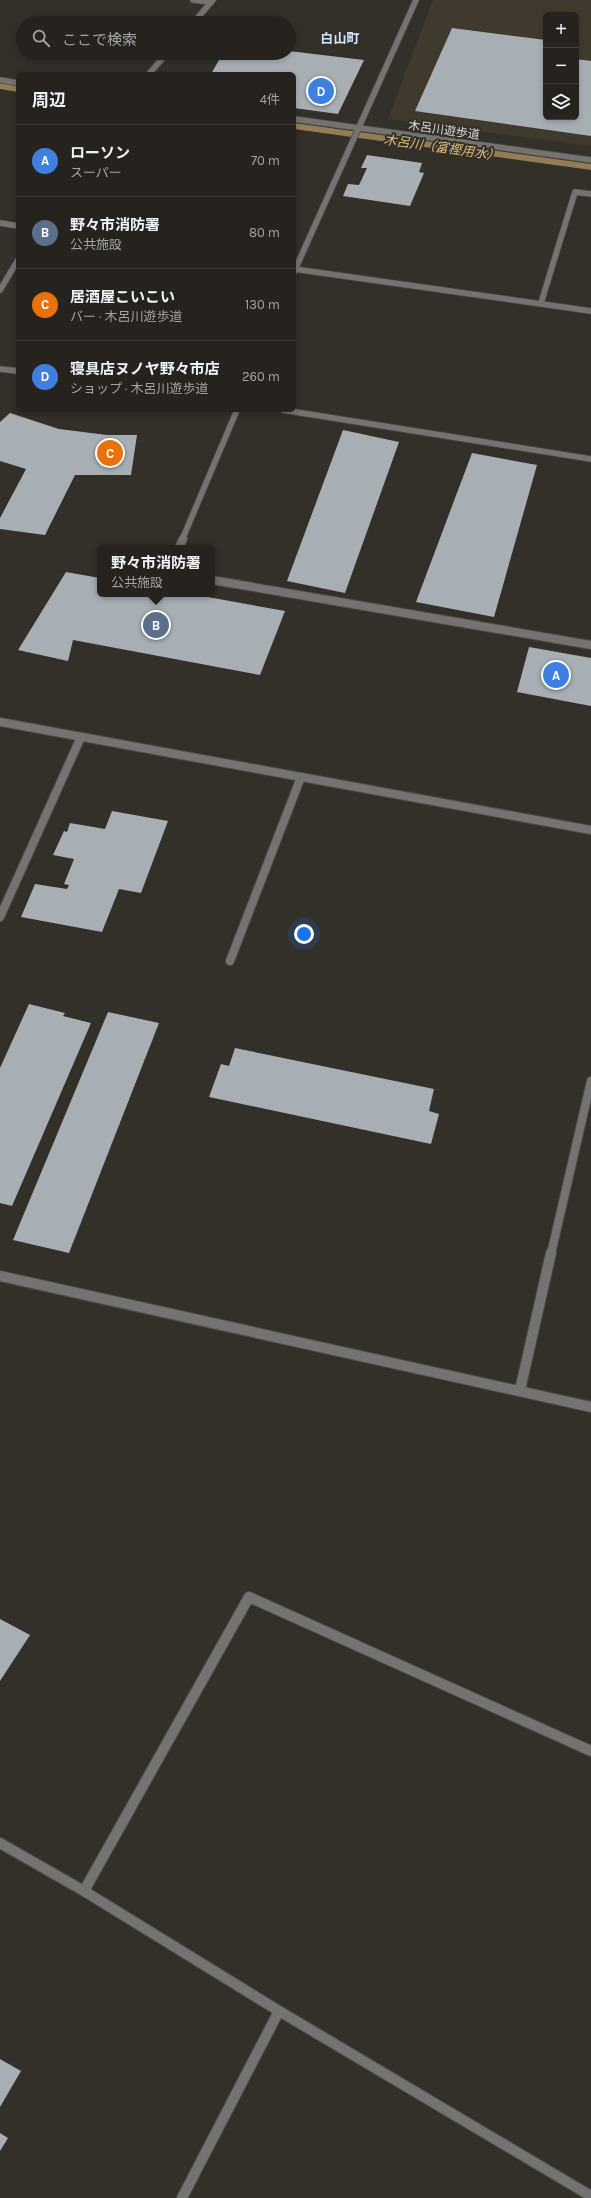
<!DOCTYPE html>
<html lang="ja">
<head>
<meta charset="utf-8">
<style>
	body { margin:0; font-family:Karla,"Noto Sans JP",sans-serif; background:#322f2c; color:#f1f3f6 }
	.controls { position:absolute; right:12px; top:12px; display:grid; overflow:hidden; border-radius:6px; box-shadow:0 2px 6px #0003 }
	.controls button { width:36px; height:36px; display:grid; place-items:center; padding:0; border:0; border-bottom:1px solid #42403d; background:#26231f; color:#f1f3f6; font:20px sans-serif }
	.you { position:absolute; left:304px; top:934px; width:14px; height:14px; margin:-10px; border:3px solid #fff; border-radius:50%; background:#1a73e8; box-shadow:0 0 0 6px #1a73e833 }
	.badge { display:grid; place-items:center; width:26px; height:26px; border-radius:50%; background:#b45309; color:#fff; font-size:13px; font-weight:700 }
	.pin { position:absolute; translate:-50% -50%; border:2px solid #fff; box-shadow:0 1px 4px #0006 }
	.popup { position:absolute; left:97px; top:545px; width:118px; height:52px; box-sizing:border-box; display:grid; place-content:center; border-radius:6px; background:#26231f; filter:drop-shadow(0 1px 3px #0005); font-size:13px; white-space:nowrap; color:#a4a4a4 }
	.popup b { font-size:15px; color:#f1f3f6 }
	.popup::after { content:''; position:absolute; left:50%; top:100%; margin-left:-8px; border:8px solid transparent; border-top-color:#26231f }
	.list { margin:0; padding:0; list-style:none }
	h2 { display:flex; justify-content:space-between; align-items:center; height:52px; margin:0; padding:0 16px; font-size:17px }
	h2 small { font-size:13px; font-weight:400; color:#a4a4a4 }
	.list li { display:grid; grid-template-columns:26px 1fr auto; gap:12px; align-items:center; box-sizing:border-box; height:72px; padding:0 16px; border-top:1px solid #42403d }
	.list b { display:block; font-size:15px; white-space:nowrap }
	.list p { margin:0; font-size:13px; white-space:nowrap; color:#a4a4a4 }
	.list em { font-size:13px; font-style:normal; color:#a4a4a4 }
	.icon { flex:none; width:22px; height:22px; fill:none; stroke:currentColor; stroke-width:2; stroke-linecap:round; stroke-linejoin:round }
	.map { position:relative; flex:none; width:591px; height:2198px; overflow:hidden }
	.search { position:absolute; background:#26231f; box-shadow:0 2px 6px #0003; left:16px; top:16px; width:280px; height:44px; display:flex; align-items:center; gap:10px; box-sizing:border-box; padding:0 14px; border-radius:22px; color:#a4a4a4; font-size:15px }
	.panel { position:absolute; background:#26231f; box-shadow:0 2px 6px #0003; left:16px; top:72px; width:280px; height:340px; border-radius:6px }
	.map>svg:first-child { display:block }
</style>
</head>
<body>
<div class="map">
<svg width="591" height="2198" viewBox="0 0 591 2198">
	<rect width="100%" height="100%" fill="#332f29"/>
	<path fill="#40392d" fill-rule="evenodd" d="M433,0H591V146L388,119ZM546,15H576V117H546Z"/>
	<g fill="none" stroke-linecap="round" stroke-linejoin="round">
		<g fill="#937d56" fill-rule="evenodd">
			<path d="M0,83L18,86V92L0,89Z"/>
			<path d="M294,123L591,164V170L294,129Z"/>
		</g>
	</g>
	<g fill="#a7afb5">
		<path d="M452,28L546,40V117H576V59L591,61V136L415,111Z"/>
		<path d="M289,51L364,60L338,114L294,108V74H211L223,53H289Z"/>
		<path d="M367,155L422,163L419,172L424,173L410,206L343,196L348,184L359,185L367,168H361Z"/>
		<path d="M10,413L59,429L107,435H137L131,475H75L45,535L0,529V518L26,469L0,461V422Z"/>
		<path d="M343,430L399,442L345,593L287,581Z"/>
		<path d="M472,453L537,465L494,617L416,602Z"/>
		<path d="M66,572L100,578V594H191L285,611L260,675L73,640L68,661L18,650Z"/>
		<path d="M529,647L591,658V706L517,692Z"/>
		<path d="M112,811L168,821L141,893L119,889L102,932L21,917L35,884L67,889L69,885L64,884L74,859L53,855L64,831L67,832L70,823L105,829Z"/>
		<path d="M29,1004L65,1013L63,1016L91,1023L12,1206L0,1203V1068Z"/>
		<path d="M108,1012L159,1023L69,1253L13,1240Z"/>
		<path d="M235,1048L434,1089L429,1111L439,1114L431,1144L209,1097L221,1064L229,1066Z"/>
		<path d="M0,1619L30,1635L0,1681Z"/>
		<path d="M0,2059L21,2071L0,2107Z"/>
		<path d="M0,2133L8,2138L0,2151Z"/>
	</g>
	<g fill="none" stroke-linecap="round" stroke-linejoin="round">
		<g stroke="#4e4a44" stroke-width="7">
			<g id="pedestrian">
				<path d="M0,80L18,83"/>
				<path d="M294,119L591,160"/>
			</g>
		</g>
		<g stroke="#4e4a44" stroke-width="7">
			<g id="minor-far2">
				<path d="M193,0L211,2"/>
				<path d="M0,223L18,226"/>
				<path d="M294,269L591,311"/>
				<path d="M294,272L416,0"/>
				<path d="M541,303L575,192L591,194"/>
				<path d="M0,369L18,371"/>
				<path d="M283,410L591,459"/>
				<path d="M182,540L237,410"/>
			</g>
		</g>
		<g stroke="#4e4a44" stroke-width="10">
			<g id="minor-far1">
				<path d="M179,548L183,539"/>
				<path d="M212,580L591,645"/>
				<path d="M0,917L81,737"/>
				<path d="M230,961L301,777"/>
				<path d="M551,1254L591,1081"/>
			</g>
		</g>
		<g stroke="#4e4a44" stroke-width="12">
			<g id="minor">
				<path d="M0,1276L591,1407"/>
				<path d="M520,1390L551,1253"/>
				<path d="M0,1843L84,1891"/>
				<path d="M279,2011L84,1891L249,1597L591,1751"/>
				<path d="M182,2198L279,2011L591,2196"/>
			</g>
		</g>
		<g stroke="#4e4a44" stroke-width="7">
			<g id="tertiary-far1">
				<path d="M193,23L213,0"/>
				<path d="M149,74L167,53"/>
				<path d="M0,290L18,260"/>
			</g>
		</g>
		<g stroke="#4e4a44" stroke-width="10">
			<path id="tertiary" d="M0,722L591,830"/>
		</g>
		<use href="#pedestrian" stroke="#757370" stroke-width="5.5"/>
		<use href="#minor-far2" stroke="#757370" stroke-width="5.5"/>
		<use href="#minor-far1" stroke="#757370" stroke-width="8"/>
		<use href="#minor" stroke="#757370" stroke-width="10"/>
		<use href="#tertiary-far1" stroke="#757370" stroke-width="5.5"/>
		<use href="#tertiary" stroke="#757370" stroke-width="8"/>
	</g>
	<g text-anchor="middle" stroke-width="4" stroke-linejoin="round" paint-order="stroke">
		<g font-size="12" fill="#dad7d3" stroke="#332f29">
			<text transform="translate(444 130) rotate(8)" y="4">木呂川遊歩道</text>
		</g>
		<g font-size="13" font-weight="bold" fill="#cee6fd" stroke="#332f29">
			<text x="340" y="43">白山町</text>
		</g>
		<g font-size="13" font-style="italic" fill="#e1bd7e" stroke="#332f29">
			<text transform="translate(442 147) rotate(8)" y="5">木呂川（富樫用水）</text>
		</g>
	</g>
</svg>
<div class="controls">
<button>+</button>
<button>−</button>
<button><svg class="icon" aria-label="layers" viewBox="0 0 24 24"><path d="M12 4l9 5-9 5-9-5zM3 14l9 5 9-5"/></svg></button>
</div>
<div class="you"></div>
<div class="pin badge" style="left:556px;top:675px;background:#3f7fe0">A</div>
<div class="pin badge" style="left:156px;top:625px;background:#5c6f8a">B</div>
<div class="popup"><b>野々市消防署</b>公共施設</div>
<div class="pin badge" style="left:110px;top:453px;background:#e8710a">C</div>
<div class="pin badge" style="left:321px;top:91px;background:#3f7fe0">D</div>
<div class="search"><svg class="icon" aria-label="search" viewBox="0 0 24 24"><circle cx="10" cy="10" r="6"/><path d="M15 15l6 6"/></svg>ここで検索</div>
<section class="panel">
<h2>周辺<small>4件</small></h2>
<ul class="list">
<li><span class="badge" style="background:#3f7fe0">A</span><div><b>ローソン</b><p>スーパー</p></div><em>70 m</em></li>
<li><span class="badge" style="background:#5c6f8a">B</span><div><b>野々市消防署</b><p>公共施設</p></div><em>80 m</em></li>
<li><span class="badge" style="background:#e8710a">C</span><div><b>居酒屋こいこい</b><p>バー · 木呂川遊歩道</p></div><em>130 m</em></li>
<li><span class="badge" style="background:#3f7fe0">D</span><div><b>寝具店ヌノヤ野々市店</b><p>ショップ · 木呂川遊歩道</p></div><em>260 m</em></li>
</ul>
</section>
</div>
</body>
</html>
